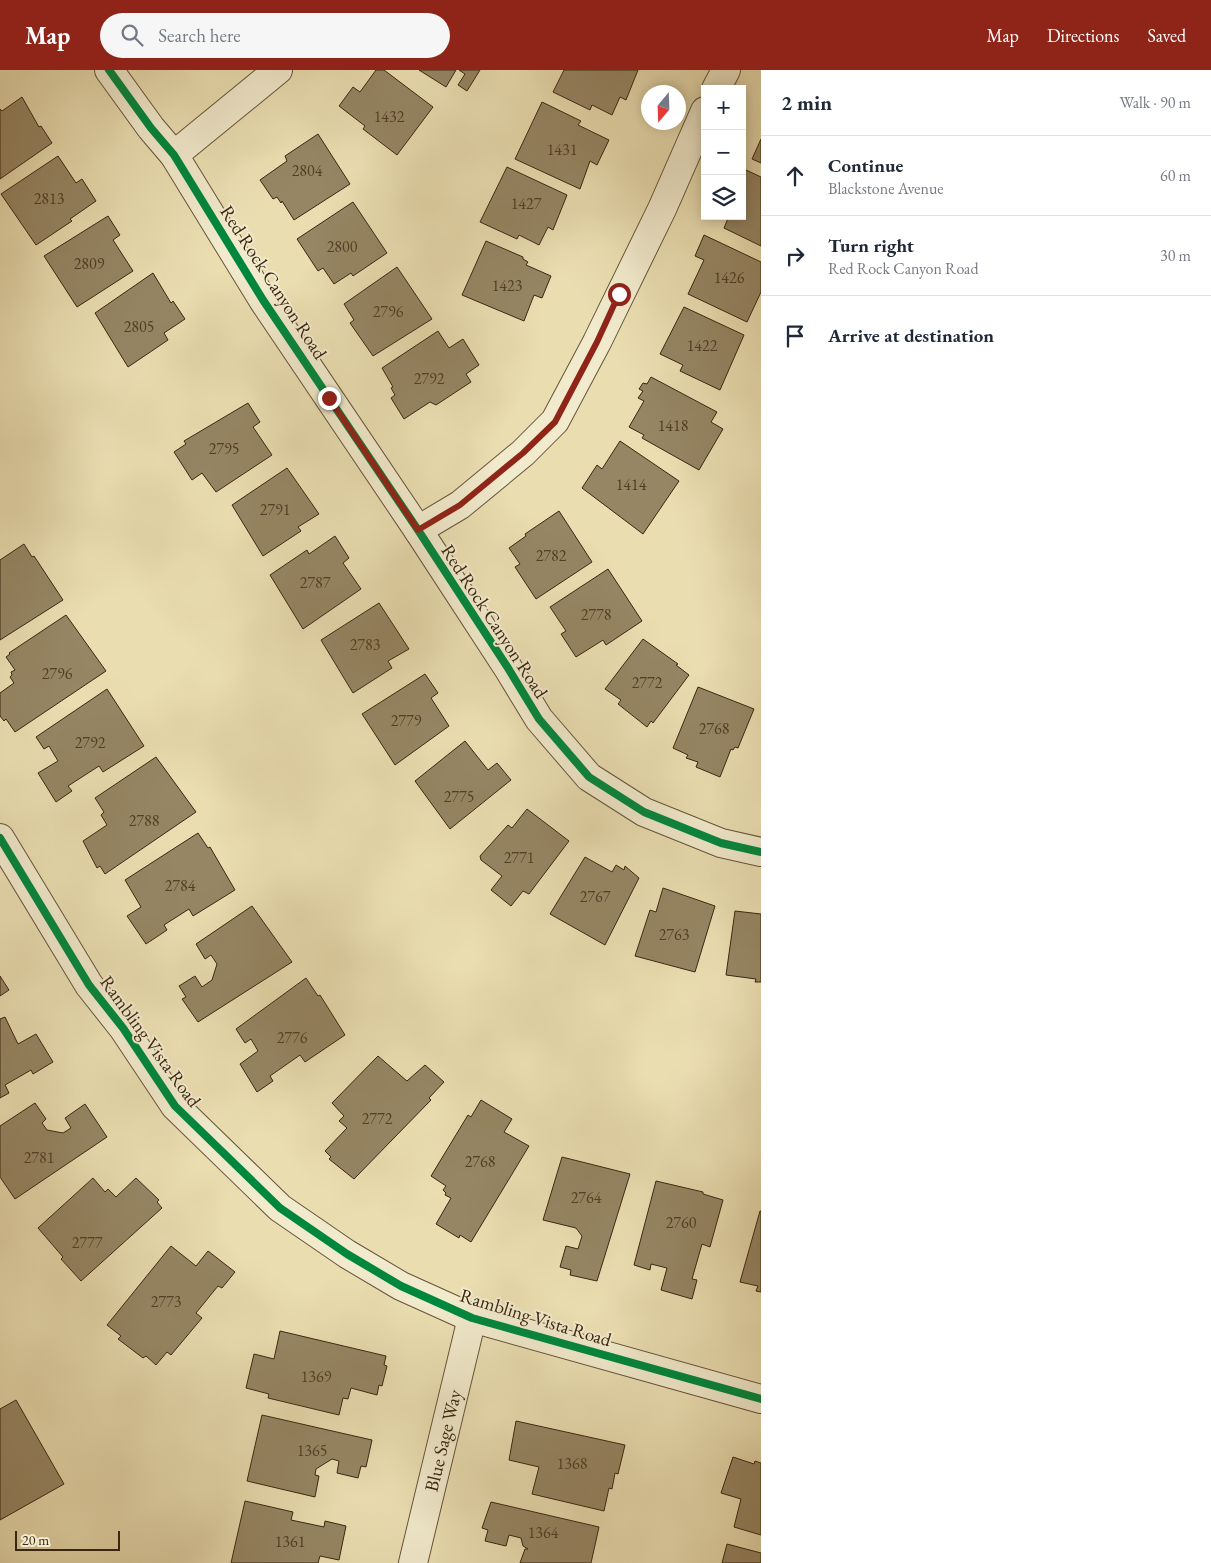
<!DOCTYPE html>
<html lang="en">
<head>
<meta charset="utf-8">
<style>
	body { margin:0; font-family:"EB Garamond",serif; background:#f6f6f7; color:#1f2937 }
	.controls { position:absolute; right:15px; top:15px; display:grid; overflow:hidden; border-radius:0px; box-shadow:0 2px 12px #0003 }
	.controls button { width:45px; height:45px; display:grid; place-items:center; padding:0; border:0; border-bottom:1px solid #e0e1e3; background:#fff; color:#1f2937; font:25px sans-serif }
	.compass { position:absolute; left:641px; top:15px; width:45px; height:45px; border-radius:50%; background:#fff; box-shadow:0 2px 12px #0003; rotate:199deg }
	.scale { position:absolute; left:15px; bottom:12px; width:105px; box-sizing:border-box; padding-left:5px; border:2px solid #3a2611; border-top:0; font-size:14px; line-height:18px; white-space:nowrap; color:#3a2611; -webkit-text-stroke:4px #f1eacc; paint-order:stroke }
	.stop { position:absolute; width:15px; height:15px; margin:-11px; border:4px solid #8f2418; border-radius:50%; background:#fff }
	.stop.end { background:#8f2418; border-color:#fff; box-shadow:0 1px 5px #0008 }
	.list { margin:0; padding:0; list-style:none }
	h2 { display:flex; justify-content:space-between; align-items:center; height:65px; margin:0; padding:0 20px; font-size:21px }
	h2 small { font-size:16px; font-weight:400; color:#747a83 }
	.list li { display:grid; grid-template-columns:32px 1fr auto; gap:15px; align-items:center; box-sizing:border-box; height:80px; padding:0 20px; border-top:1px solid #e0e1e3 }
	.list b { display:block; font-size:19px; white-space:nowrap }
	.list p { margin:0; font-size:16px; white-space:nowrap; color:#747a83 }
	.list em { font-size:16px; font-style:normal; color:#747a83 }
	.icon { flex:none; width:28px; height:28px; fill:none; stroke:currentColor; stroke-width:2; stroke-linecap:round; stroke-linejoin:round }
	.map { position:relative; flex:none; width:761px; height:1493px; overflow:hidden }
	header { display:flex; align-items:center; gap:30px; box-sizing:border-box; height:70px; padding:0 25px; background:#8f2418; color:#fff }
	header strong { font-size:24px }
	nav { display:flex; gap:28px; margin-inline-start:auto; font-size:18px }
	.search { width:350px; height:45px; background:#f6f6f7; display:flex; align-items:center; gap:12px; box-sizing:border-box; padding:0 18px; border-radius:28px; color:#747a83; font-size:19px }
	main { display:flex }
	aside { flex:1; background:#fff }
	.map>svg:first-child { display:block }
</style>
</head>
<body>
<header>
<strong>Map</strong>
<div class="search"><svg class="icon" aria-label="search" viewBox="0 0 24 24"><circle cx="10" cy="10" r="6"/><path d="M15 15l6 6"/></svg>Search here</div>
<nav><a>Map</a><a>Directions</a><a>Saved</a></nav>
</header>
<main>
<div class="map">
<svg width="761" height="1493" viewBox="0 0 761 1493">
	<rect width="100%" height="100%" fill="#eadeb1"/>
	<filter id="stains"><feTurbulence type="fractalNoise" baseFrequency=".004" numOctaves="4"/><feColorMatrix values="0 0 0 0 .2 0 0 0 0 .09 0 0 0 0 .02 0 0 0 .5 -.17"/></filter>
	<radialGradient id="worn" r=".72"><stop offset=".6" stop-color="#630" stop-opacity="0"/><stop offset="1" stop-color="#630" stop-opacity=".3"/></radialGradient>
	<g fill="#968664" stroke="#3a2611">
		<path d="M376,0H384L433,37L397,85L363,59L365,56L339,36L353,17L360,22Z"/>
		<path d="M419,0H456L446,17Z"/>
		<path d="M459,0H480L467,21L458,15L465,4Z"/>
		<path d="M564,0H638L626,30L620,27L612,45L592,35L590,40L553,22Z"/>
		<path d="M22,27L39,57L41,56L52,73L0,109V39L2,41Z"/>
		<path d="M542,32L581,51L578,55L609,70L597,95L590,91L580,119L515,89Z"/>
		<path d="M318,64L350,114L294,150L282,131L281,133L277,127L273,129L260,110L287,91L285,86Z"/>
		<path d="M761,69V93L752,89Z"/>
		<path d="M58,86L76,113L82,109L96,131L70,149L72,151L36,175L1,124Z"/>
		<path d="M507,97L567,125L553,160L548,157L539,175L519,165L517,169L480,152Z"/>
		<path d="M746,100L761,107V176L724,158L729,146H742V106Z"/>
		<path d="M353,132L387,183L353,206L351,203L334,214L323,198L318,201L297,169Z"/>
		<path d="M108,146L120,165L113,170L133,201L77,237L44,186Z"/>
		<path d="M704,165L761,192V222L747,252L688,224L704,190L695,186Z"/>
		<path d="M486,171L523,187V189L528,192L526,195L551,206L542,228L534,225L524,251L462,225Z"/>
		<path d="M397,197L432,249L373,286L350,253L354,250L344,234Z"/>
		<path d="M153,203L171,233L173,231L185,249L164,263L168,270L128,297L95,243Z"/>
		<path d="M684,237L744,265L720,320L680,301L683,295L660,284Z"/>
		<path d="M438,261L449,278L463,269L479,295L466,304L471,312L436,335L430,332L404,349L391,328L395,325L391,318L393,317L382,298Z"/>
		<path d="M651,307L717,342L711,352L723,359L699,400L642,368L644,365L629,357L644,331L638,328L643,321L639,319L643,313L647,314Z"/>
		<path d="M248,333L260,352L253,357L272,385L216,422L202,403L192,410L174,382L186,374L184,371Z"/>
		<path d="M620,371L679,411L643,464L582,418L597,395L602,399Z"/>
		<path d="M287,398L319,444L298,457L301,461L263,486L232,435Z"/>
		<path d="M559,441L592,492L536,529L515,497L520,494L509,478L526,466L525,464Z"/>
		<path d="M335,466L349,488L343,493L361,519L303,559L270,505L307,480L309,484Z"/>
		<path d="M24,474L32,487L34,486L63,530L0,570V490Z"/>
		<path d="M608,499L642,551L606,575L603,570L576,587L561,564L566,561L550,537Z"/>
		<path d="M379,533L409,579L388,591L392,598L353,623L321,570Z"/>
		<path d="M66,545L106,601L15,662L6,649L4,651L0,646V623L14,613L10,607L12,605L11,602L15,600L6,587L10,584L9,583Z"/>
		<path d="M643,569L678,594L676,595L689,605L653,653L651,651L647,657L618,634L621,630L605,619Z"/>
		<path d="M425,604L438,623L431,628L449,656L395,695L362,644Z"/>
		<path d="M698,617L754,639L738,678L735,677L733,680L731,679L720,707L696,697L698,692L686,688L688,685L673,678Z"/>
		<path d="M107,619L144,676L103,702L99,696L68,716L72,721L56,732L38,703L58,691L49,676L44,679L36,667Z"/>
		<path d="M465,671L488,700L497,693L511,710L450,759L415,711Z"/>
		<path d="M156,687L196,742L105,804L100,796L97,798L83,771L107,755L101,745L104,742L95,728Z"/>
		<path d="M527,739L569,771L529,824L523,821L511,836L491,820L502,806L481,790L480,786L508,755L512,758Z"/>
		<path d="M198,763L208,778L210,777L235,820L193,846L189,839L164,855L167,860L146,874L127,846L141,837L125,810Z"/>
		<path d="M585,787L612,802L616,795L624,800L625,796L639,808L605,875L550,844Z"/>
		<path d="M663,818L715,836L695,902L635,886L650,840L656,842Z"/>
		<path d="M252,836L292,892L198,952L182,929L186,927L179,916L195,906L202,917L212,910L217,894L211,885L205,889L196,874Z"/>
		<path d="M735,841L761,844V912H755L756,909L726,905Z"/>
		<path d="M0,906L9,920L0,926Z"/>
		<path d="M306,908L318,926L320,925L345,965L305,992L300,985L270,1006L273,1011L257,1022L240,994L258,981L251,969L245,973L236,959Z"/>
		<path d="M5,947L18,974L36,964L53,992L33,1004L31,1000L5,1015L9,1023L0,1028V949Z"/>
		<path d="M378,986L407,1011L425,995L444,1012L429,1028L431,1030L354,1109L329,1089L331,1087L325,1081L347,1058L339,1051L344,1046L332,1033Z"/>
		<path d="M481,1030L512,1049L504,1062L529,1076L471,1172L460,1165L459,1168L436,1154L451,1128L445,1125L446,1123L443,1120L446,1116L431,1106L468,1045L471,1047Z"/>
		<path d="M35,1033L46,1049L42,1053L47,1060L63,1063L71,1058L65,1048L85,1034L107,1067L15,1129L0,1107V1056Z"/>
		<path d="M562,1087L630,1104L597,1211L570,1205L571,1200L560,1197L566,1176L578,1179L582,1166L576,1158L543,1150Z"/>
		<path d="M93,1108L105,1122L108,1119L116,1127L136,1108L159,1130L157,1132L162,1138L81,1211L61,1189L63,1187L38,1158Z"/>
		<path d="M656,1111L703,1122V1124L723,1130L710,1177L702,1174L692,1209L697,1210L692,1229L661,1220L667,1198L651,1194L650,1200L634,1195Z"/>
		<path d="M760,1141H761V1222L756,1221L758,1216L740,1212Z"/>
		<path d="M171,1176L196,1196L208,1181L235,1202L222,1218L218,1216L196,1243L202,1248L171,1285L167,1282L156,1295L146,1286L143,1288L118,1269L121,1266L107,1255Z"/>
		<path d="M280,1261L386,1286L384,1295L387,1296L382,1316L379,1315L377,1325L351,1318L348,1329L343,1328L339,1345L268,1328L269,1324L246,1318L254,1284L274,1289Z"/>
		<path d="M16,1330L64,1414L0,1450V1339Z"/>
		<path d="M262,1345L372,1370L366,1397L361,1396L358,1408L337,1403L339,1391L332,1389L316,1399L315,1405L319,1406L315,1427L247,1411Z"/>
		<path d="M516,1351L625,1375L618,1404L615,1403L612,1419L609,1418L604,1441L532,1424L539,1397L509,1390Z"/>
		<path d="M733,1387L754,1394L755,1391L761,1393V1465L734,1457L741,1429L721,1423Z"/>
		<path d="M245,1431L293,1442L291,1450L324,1457L325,1451L346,1456L339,1490L320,1486L318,1493H231Z"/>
		<path d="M491,1432L599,1457L591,1493H520L525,1479H528L523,1476L521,1468L509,1465L506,1476L485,1471L488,1460L482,1458Z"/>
		<path d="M727,1474L761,1483V1493H722Z"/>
	</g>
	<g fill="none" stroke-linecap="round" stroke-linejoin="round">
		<g stroke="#665439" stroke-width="30">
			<g id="minor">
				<path d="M109,0L151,58L174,85L263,230L418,460L508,598L539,649L589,707L644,742L721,773L761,782"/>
				<path d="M716,19L726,0"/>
				<path d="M174,85L278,0"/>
				<path d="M418,460L460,435L523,383L555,351L597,272L662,139L705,41"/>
				<path d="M0,768L89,915L123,958L175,1036L280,1138L347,1184L401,1216L472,1248L761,1329"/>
				<path id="s1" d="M413,1493L472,1248"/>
			</g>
		</g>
		<use href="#minor" stroke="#f1eacc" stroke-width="28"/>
		<g stroke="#f1eacc" stroke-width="11">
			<g id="cycleway">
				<path d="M109,0L151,58L174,85L263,230L418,460L508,598L539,649L589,707L644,742L721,773L761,782"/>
				<path d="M0,768L89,915L123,958L175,1036L280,1138L347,1184L401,1216L472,1248L761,1329"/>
			</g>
		</g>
		<use href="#cycleway" stroke="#00873e" stroke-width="8"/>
	</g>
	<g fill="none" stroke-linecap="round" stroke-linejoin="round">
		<path stroke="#8f2418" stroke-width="6" d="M329,328L418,460L460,435L523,383L555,352L597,272L619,224"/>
	</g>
	<g text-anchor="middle" stroke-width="4" stroke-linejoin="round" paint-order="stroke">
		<g font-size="16" fill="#513e26">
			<text x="389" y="52">1432</text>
			<text x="562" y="85">1431</text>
			<text x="307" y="106">2804</text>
			<text x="49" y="134">2813</text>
			<text x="526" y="139">1427</text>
			<text x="342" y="182">2800</text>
			<text x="89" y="199">2809</text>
			<text x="729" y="213">1426</text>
			<text x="507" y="221">1423</text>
			<text x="388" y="247">2796</text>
			<text x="139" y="262">2805</text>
			<text x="702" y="281">1422</text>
			<text x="429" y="314">2792</text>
			<text x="673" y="361">1418</text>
			<text x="224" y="384">2795</text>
			<text x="631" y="420">1414</text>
			<text x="275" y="445">2791</text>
			<text x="551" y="491">2782</text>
			<text x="315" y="518">2787</text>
			<text x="596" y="550">2778</text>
			<text x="365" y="580">2783</text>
			<text x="57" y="609">2796</text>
			<text x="647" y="618">2772</text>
			<text x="406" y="656">2779</text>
			<text x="714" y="664">2768</text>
			<text x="90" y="678">2792</text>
			<text x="459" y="732">2775</text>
			<text x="144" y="756">2788</text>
			<text x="519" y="793">2771</text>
			<text x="180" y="821">2784</text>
			<text x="595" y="832">2767</text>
			<text x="674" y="870">2763</text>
			<text x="292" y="973">2776</text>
			<text x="377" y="1054">2772</text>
			<text x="39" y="1093">2781</text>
			<text x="480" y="1097">2768</text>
			<text x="586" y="1133">2764</text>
			<text x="681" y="1158">2760</text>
			<text x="87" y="1178">2777</text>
			<text x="166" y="1237">2773</text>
			<text x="316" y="1312">1369</text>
			<text x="312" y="1386">1365</text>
			<text x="572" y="1399">1368</text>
			<text x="543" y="1468">1364</text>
			<text x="290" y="1477">1361</text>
		</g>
		<g font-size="19" fill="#3a2611" stroke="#f1eacc">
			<text transform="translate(274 212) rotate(57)" y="7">Red Rock Canyon Road</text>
			<text transform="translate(495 551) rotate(57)" y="7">Red Rock Canyon Road</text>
			<text transform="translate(151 971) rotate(54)" y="7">Rambling Vista Road</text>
			<text transform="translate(536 1247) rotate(17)" y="7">Rambling Vista Road</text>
			<text dy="7" stroke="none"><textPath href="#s1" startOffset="126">Blue Sage Way</textPath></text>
		</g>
	</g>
	<rect width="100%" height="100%" filter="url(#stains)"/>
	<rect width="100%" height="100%" fill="url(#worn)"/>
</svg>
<div class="controls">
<button>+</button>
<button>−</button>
<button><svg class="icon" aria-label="layers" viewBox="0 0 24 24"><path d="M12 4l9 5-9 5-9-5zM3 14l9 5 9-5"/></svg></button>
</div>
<svg class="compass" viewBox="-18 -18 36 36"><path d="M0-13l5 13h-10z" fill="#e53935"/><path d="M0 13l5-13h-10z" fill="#747a83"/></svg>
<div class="scale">20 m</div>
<div class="stop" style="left:619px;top:224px"></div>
<div class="stop end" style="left:329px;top:328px"></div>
</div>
<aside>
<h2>2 min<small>Walk · 90 m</small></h2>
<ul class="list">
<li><svg class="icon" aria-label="ahead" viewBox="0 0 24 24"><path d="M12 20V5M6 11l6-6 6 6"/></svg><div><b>Continue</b><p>Blackstone Avenue</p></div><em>60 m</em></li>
<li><svg class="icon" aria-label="right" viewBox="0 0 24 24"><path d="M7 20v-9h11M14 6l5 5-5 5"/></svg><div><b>Turn right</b><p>Red Rock Canyon Road</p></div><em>30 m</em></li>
<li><svg class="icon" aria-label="arrive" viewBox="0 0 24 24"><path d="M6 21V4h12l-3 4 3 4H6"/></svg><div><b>Arrive at destination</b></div></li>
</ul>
</aside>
</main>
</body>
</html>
